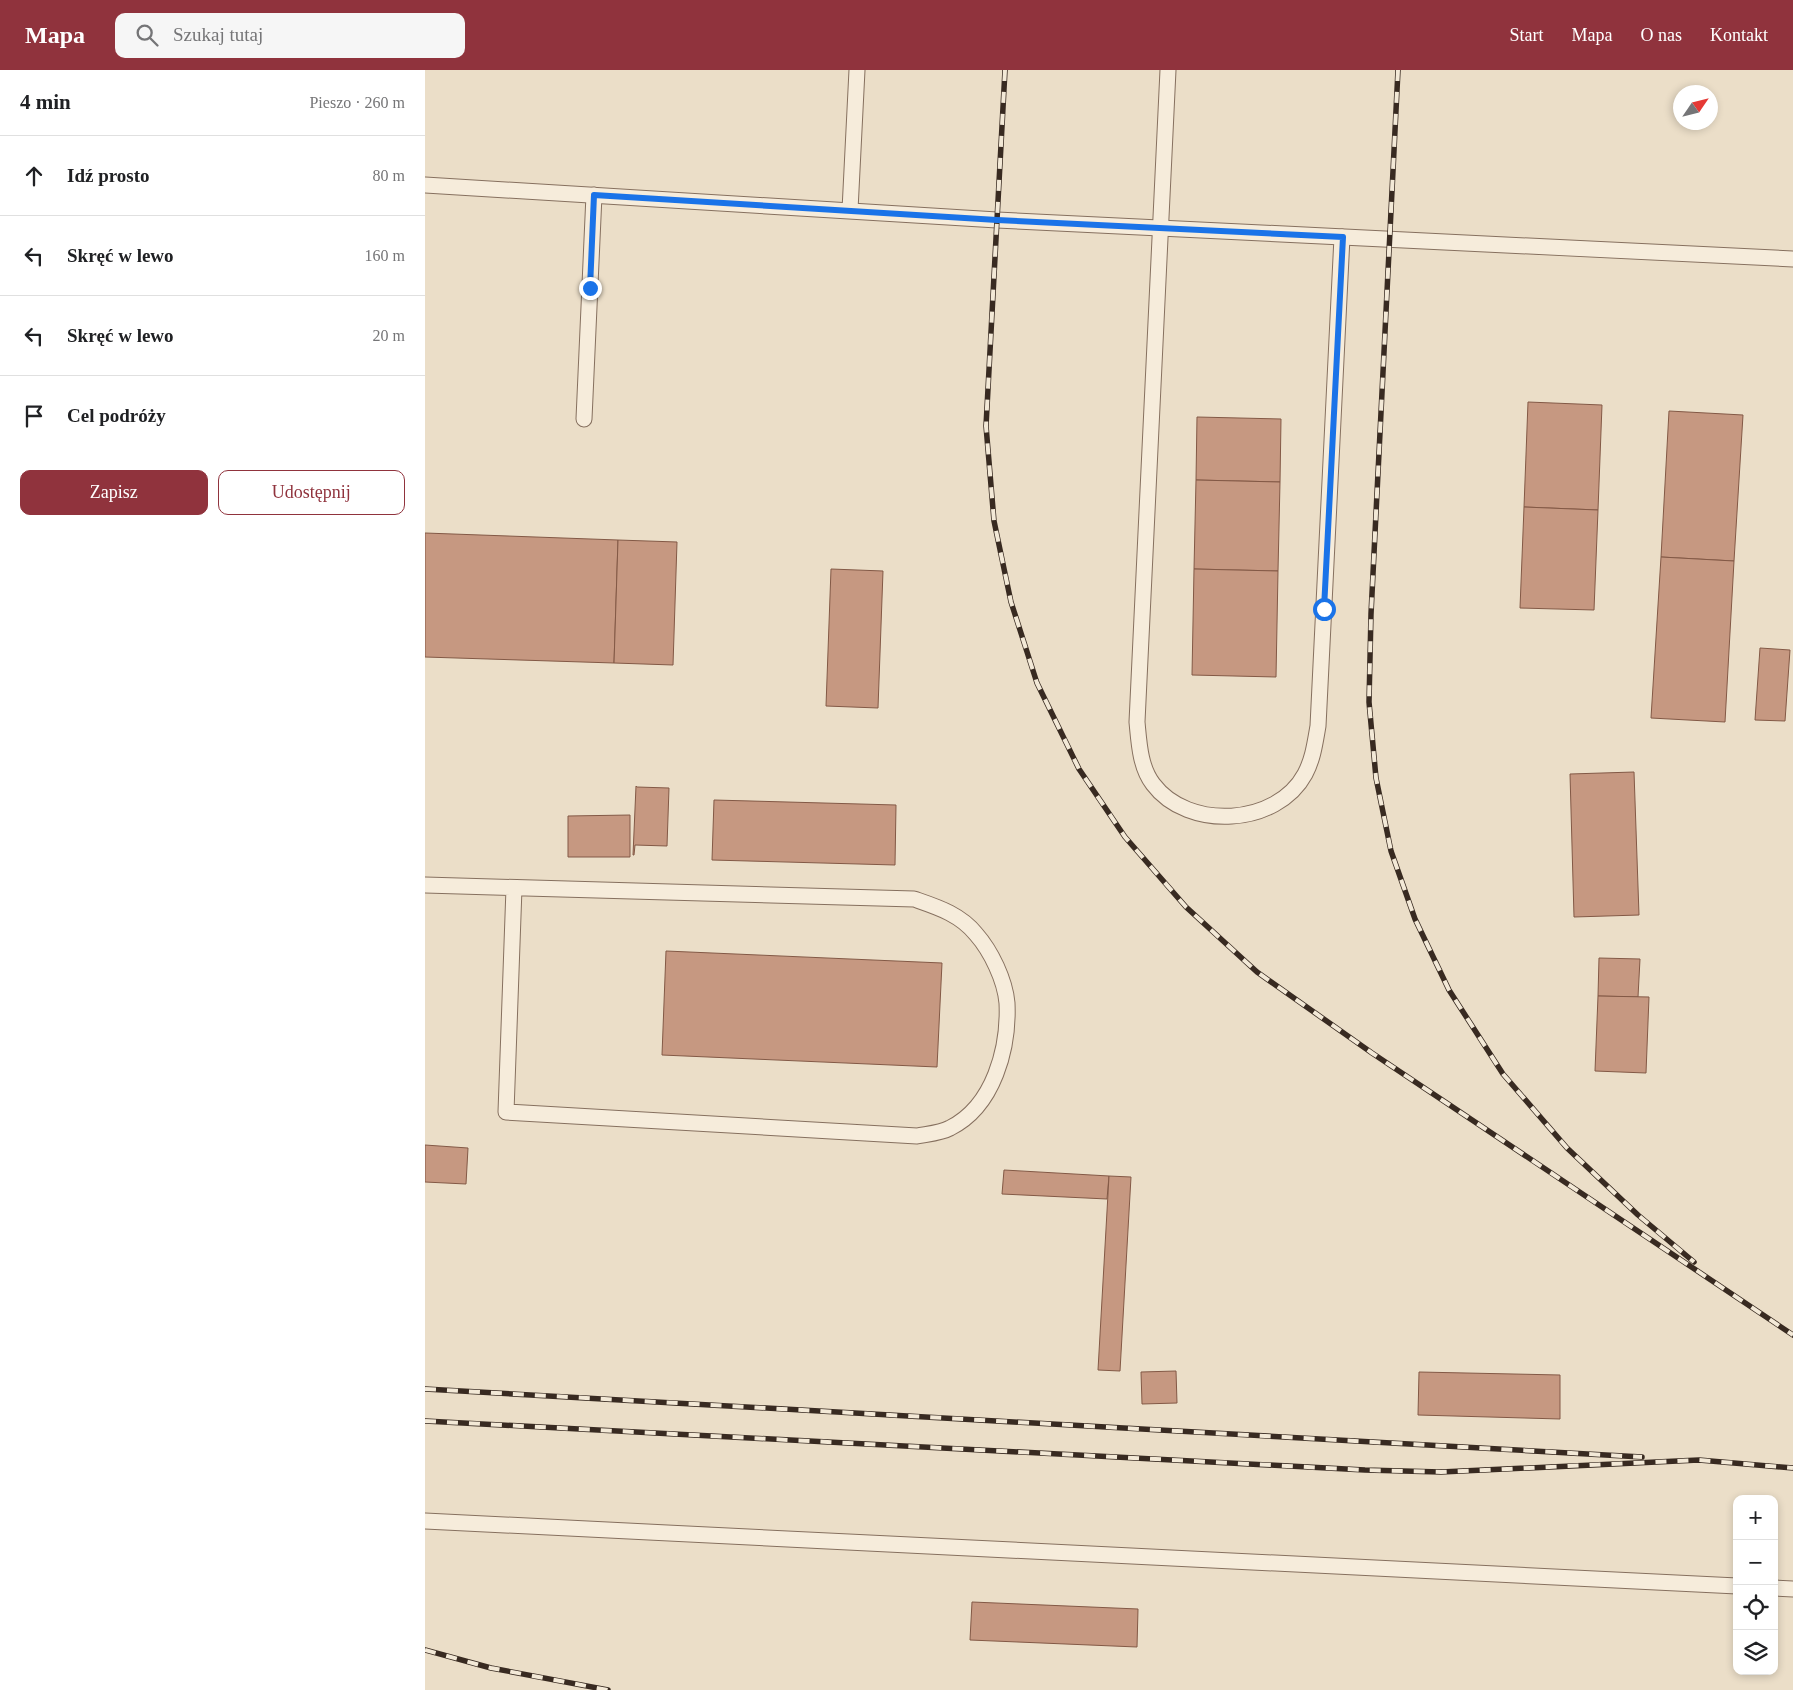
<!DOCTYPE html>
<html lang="pl">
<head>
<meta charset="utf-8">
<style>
	body { margin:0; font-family:Georgia,serif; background:#f6f6f6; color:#202124 }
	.controls { position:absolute; right:15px; bottom:15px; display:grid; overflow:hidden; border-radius:10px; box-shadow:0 2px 8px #0003 }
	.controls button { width:45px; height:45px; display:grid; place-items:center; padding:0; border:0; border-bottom:1px solid #e0e0e0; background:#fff; color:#202124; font:25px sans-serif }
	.compass { position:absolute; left:1248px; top:15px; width:45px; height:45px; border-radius:50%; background:#fff; box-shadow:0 2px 8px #0003; rotate:55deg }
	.stop { position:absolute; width:15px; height:15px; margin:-11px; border:4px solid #1a73e8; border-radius:50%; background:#fff }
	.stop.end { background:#1a73e8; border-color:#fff; box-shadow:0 1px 5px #0008 }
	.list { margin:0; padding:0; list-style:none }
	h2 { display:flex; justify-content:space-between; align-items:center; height:65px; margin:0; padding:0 20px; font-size:21px }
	h2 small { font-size:16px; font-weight:400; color:#757577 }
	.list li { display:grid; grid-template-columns:32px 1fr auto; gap:15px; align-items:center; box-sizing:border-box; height:80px; padding:0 20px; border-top:1px solid #e0e0e0 }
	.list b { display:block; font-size:19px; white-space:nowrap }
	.list em { font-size:16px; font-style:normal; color:#757577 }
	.actions { display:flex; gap:10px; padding:15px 20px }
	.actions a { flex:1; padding:11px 0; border:1px solid #90333d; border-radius:10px; text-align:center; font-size:18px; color:#90333d }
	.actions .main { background:#90333d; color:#fff }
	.icon { flex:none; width:28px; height:28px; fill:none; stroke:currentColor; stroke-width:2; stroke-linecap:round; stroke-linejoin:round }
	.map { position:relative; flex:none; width:1368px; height:1620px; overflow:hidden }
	header { display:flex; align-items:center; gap:30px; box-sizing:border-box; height:70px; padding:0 25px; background:#90333d; color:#fff }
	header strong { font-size:24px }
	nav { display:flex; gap:28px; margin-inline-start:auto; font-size:18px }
	.search { width:350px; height:45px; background:#f6f6f6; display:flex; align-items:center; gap:12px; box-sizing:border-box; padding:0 18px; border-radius:10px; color:#757577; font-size:19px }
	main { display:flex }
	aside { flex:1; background:#fff }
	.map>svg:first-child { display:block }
</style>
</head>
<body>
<header>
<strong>Mapa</strong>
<div class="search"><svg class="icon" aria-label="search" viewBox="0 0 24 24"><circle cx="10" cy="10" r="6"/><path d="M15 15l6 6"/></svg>Szukaj tutaj</div>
<nav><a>Start</a><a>Mapa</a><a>O nas</a><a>Kontakt</a></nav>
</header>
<main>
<aside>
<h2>4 min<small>Pieszo · 260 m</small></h2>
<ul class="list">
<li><svg class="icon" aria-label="ahead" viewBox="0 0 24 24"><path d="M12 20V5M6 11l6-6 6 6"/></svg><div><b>Idź prosto</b></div><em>80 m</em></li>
<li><svg class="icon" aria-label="left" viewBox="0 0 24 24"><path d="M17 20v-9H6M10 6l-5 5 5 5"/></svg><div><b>Skręć w lewo</b></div><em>160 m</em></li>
<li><svg class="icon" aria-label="left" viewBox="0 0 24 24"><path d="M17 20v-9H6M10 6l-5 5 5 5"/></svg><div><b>Skręć w lewo</b></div><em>20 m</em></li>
<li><svg class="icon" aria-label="arrive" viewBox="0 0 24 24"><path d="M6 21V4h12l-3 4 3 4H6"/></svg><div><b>Cel podróży</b></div></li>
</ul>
<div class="actions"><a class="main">Zapisz</a><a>Udostępnij</a></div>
</aside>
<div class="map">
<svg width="1368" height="1620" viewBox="0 0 1368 1620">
	<rect width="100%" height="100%" fill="#ebdec8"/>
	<g fill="#c69881" stroke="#835946">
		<path d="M1103,332L1177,335L1173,440L1099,437Z"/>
		<path d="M1244,341L1318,345L1309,491L1236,487Z"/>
		<path d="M772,347L856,349L855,412L771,410Z"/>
		<path d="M771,410L855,412L853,501L769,499Z"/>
		<path d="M1099,437L1173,440L1169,540L1095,538Z"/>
		<path d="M0,463L193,470L189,593L0,587Z"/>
		<path d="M193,470L252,472L248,595L189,593Z"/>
		<path d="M1236,487L1309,491L1300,652L1226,648Z"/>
		<path d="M406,499L458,501L453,638L401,636Z"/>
		<path d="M769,499L853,501L851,607L767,605Z"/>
		<path d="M1335,578L1365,580L1360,651L1330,650Z"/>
		<path d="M1209,702L1214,845L1149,847L1145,704Z"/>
		<path d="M211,716L212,717L244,718L242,776L210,775L209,785H208Z"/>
		<path d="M289,730L471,735L470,795L287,790Z"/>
		<path d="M205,745V787H143V746Z"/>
		<path d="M241,881L517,893L512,997L237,985Z"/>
		<path d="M1174,888L1215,889L1213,927L1173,926Z"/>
		<path d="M1173,926L1224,927L1221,1003L1170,1001Z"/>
		<path d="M0,1075L43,1078L41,1114L0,1112Z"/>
		<path d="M579,1100L684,1106L682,1129L577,1124Z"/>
		<path d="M684,1106L706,1107L695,1301L673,1300Z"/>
		<path d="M751,1301L752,1333L717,1334L716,1302Z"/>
		<path d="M994,1302L1135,1305V1349L993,1345Z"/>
		<path d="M547,1532L713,1539L712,1577L545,1570Z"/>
	</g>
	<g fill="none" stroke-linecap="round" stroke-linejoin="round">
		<g stroke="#86705f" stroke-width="17">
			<g id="service">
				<path d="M743,0L712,652C714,673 715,697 728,714C763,761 852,756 880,704C888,689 890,673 893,656L917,167"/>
				<path d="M0,115L572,150L1368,189"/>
				<path d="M425,140L432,0"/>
				<path d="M159,349L169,125"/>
				<path d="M0,815L489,829C512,837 535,844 551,864C566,881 580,910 582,933C584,978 569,1036 525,1058C516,1063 502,1064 492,1066L81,1042L89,818"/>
				<path d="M0,1451L1312,1516"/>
				<path d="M1349,1518L1368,1519"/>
			</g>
		</g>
		<use href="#service" stroke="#f6ecdb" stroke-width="15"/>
		<g stroke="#382a21" stroke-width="5.5">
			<g id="rail">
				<path d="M580,0L561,356L569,451L586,532L612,613L654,699L700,767L761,837L832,902L947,983L1368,1265"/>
				<path d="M973,0L946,544L944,632L951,708L966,781L990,849L1024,920L1078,1004L1142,1078L1213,1145L1269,1192"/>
				<path d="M0,1319L1217,1387"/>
				<path d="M0,1351L940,1400L1016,1402L1274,1390L1368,1398"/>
				<path d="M0,1580L66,1598L183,1620"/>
			</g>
		</g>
		<use href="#rail" stroke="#f3e9d7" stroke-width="4" stroke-dasharray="11" stroke-linecap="butt"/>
	</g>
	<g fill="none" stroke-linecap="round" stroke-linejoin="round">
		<path stroke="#1a73e8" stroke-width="6" d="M165,218L169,125L572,150L918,167L899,539"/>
	</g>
</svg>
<div class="controls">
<button>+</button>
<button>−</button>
<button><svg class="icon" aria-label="locate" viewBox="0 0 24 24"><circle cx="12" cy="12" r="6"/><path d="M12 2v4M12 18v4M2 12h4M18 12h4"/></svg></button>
<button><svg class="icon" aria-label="layers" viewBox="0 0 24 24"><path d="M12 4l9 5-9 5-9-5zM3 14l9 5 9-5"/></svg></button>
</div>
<svg class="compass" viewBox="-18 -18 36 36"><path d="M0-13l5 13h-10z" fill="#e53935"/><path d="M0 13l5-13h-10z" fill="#757577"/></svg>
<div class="stop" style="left:899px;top:539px"></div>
<div class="stop end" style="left:165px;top:218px"></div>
</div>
</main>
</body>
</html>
